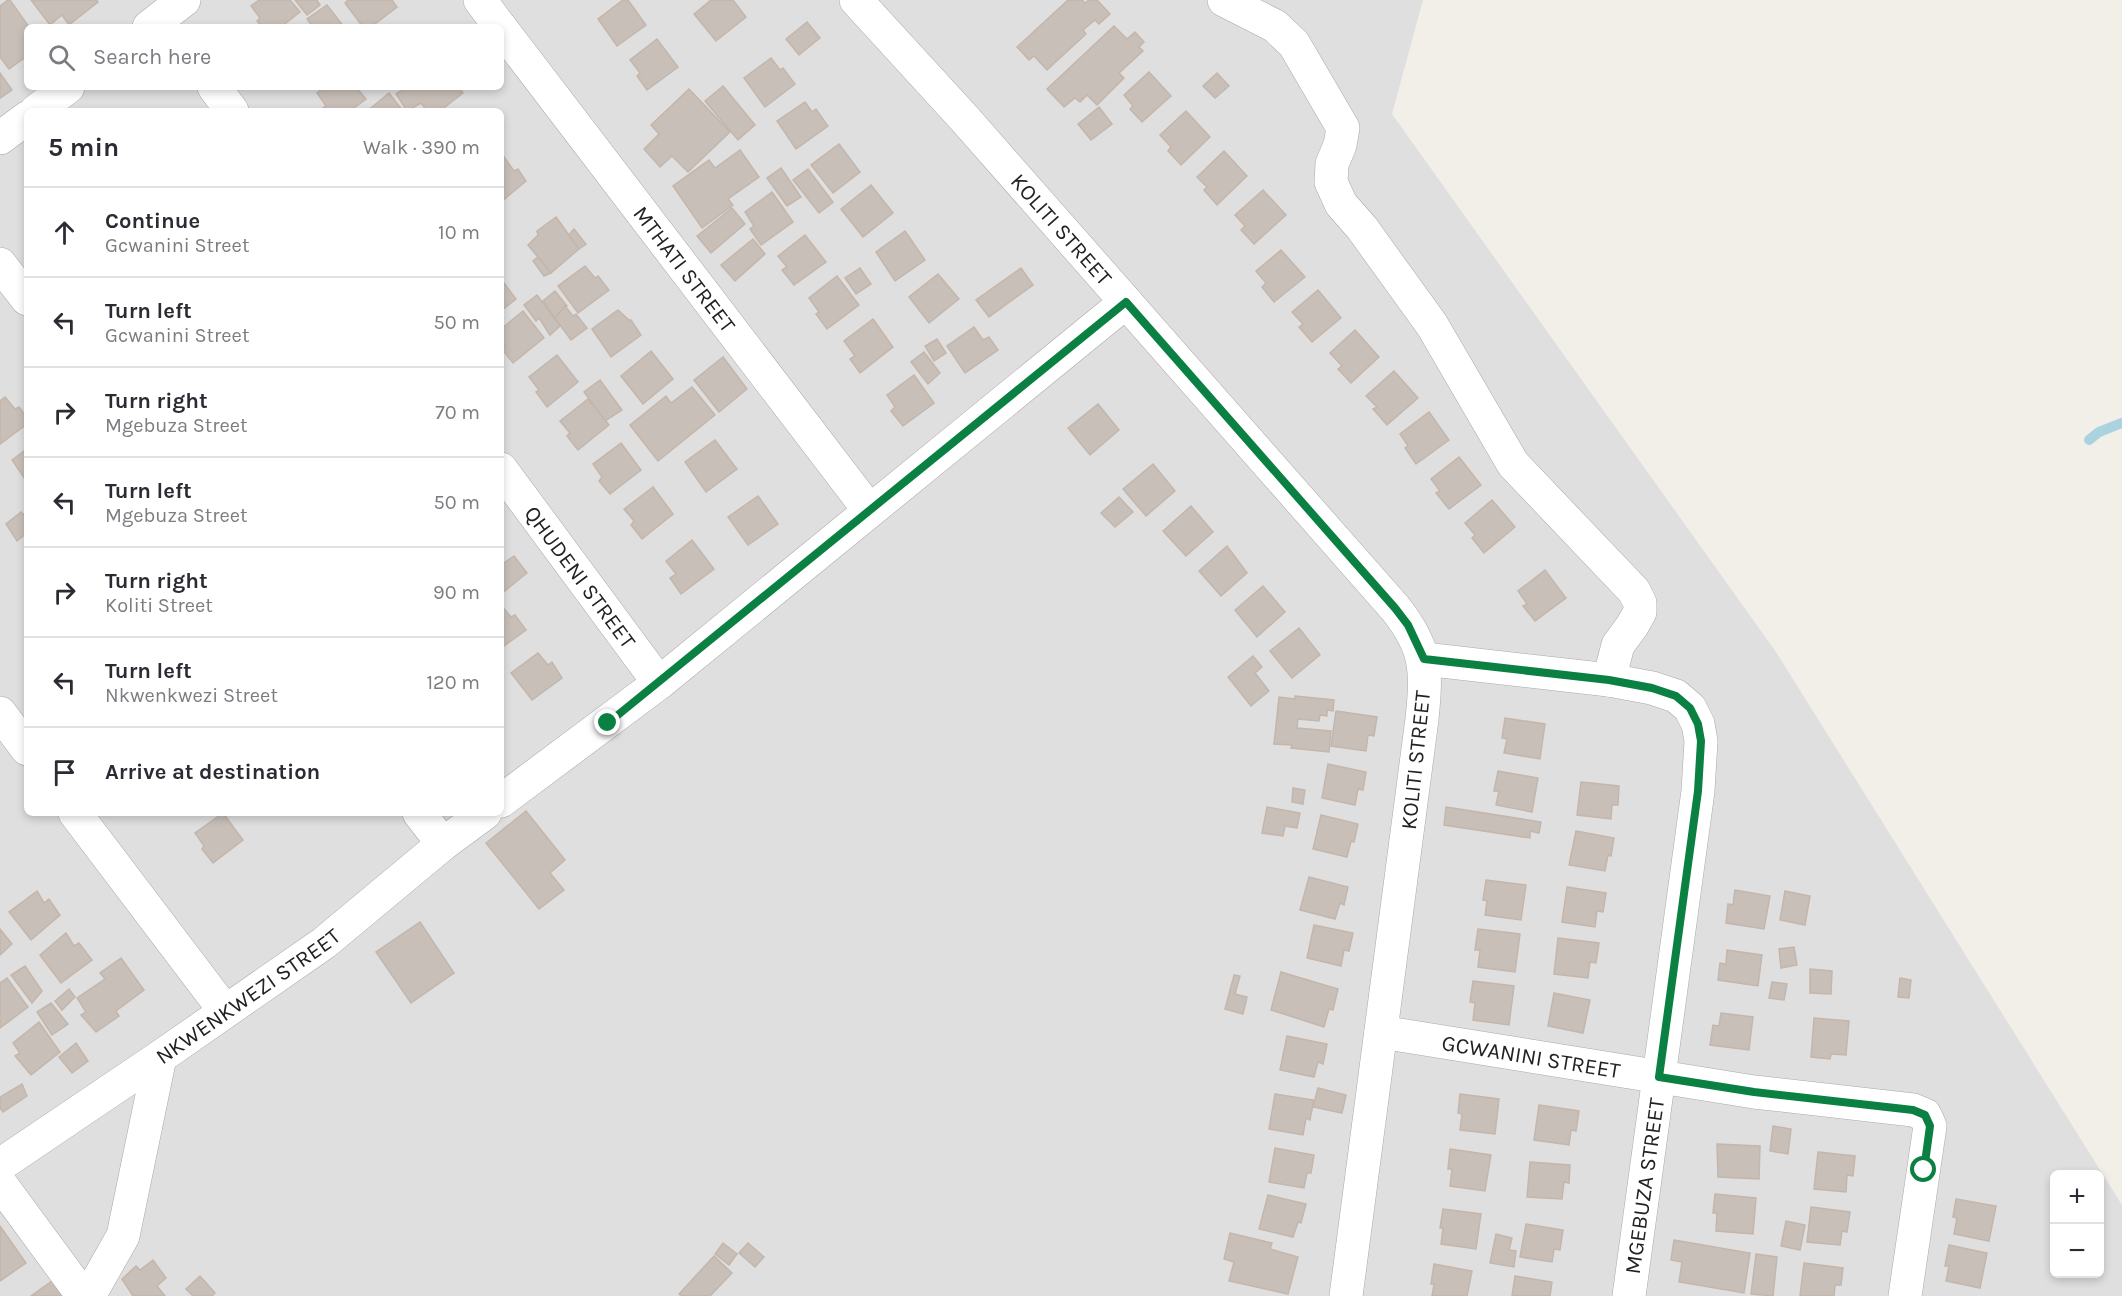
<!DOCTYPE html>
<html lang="en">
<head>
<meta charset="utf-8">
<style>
	body { margin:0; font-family:Karla,sans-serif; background:#f7f7f7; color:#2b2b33 }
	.controls { position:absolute; right:18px; bottom:18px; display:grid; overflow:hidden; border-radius:9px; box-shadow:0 3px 9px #0003 }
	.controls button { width:54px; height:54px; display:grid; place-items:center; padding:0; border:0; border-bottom:2px solid #e1e1e2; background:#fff; color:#2b2b33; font:30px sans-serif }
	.stop { position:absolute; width:18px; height:18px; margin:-14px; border:4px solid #0b8043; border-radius:50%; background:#fff }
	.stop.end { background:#0b8043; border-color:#fff; box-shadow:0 2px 6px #0008 }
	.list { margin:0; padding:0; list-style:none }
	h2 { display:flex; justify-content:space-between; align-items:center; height:78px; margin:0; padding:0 24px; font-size:26px }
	h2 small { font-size:20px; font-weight:400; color:#7c7c81 }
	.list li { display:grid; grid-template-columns:39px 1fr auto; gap:18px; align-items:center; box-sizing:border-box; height:90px; padding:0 24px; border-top:2px solid #e1e1e2 }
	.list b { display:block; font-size:22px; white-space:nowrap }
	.list p { margin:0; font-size:20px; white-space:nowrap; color:#7c7c81 }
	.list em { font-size:20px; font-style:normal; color:#7c7c81 }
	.icon { flex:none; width:33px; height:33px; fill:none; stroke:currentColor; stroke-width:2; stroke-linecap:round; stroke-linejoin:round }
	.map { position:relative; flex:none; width:2122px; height:1296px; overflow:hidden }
	.search { position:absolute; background:#fff; box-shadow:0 3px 9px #0003; left:24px; top:24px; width:480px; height:66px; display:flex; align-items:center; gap:15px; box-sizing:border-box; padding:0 21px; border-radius:9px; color:#7c7c81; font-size:22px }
	.panel { position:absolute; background:#fff; box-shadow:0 3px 9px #0003; left:24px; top:108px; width:480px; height:708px; border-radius:9px }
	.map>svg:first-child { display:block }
</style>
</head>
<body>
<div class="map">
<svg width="2122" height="1296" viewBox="0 0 2122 1296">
	<rect width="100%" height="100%" fill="#f2efe9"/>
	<path fill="#e0dfdf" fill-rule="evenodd" d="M0,0H1423L1392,114L1776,652L2122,1205V1296H0ZM27,27H501V87H27ZM27,111H501V813H27ZM2054,1174H2100V1274H2054Z"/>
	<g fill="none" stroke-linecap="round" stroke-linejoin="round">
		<path stroke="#aad3df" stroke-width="10" d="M2089,440L2099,432L2122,423"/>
	</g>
	<g fill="#c7bfb8" stroke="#c4b6ab" stroke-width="1.5">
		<path d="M8,0H10L29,27H27V56L9,69L0,57V6Z"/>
		<path d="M31,0H97L98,2L69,25L62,15L50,25Z"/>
		<path d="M259,0H290L300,12L281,27H262L257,21L260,18L251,6Z"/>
		<path d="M295,0H317L320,5L307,15Z"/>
		<path d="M348,0H392L397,7L371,27H363L345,3Z"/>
		<path d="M623,0H628L646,25L617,46L598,19Z"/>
		<path d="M711,0H733L746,17L716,41L694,14Z"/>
		<path d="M1068,0H1082L1085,3L1089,0H1097L1110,14L1099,24L1095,20L1083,30L1086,34L1047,70L1034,56L1029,60L1017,47Z"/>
		<path d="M327,5L344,27H313L307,19Z"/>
		<path d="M807,22L820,38L799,55L786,39Z"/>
		<path d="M1114,26L1127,39L1135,32L1144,42L1139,47L1143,51L1119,73L1124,78L1097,105L1087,95L1080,102L1075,98L1064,107L1047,89Z"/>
		<path d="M657,39L678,67L647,90L637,76L640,73L630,60Z"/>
		<path d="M771,58L780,70L783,68L795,84L765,107L744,78Z"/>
		<path d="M1149,72L1171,96L1142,122L1130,109L1133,106L1124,95Z"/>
		<path d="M0,73L12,90L0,98Z"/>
		<path d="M1217,73L1229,86L1215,98L1203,86Z"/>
		<path d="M723,86L755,125L738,140L705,101Z"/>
		<path d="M325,87H356L366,99L350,111H325L323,108L326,106L317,93Z"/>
		<path d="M406,87H458L463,93L440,111H427L421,103L407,111L396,94Z"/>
		<path d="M689,89L730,132L688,172L672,156L660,167L644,149L659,134L651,125Z"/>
		<path d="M389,93L403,111H373L371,108Z"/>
		<path d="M805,102L812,112L816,109L828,126L796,149L777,121Z"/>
		<path d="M1099,107L1112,124L1091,140L1078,124Z"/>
		<path d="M1186,111L1210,137L1181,165L1168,151L1171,147L1160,135Z"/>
		<path d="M839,144L860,172L833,193L811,165Z"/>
		<path d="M740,150L759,177L728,199L733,205L702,228L673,186L709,160L715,168Z"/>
		<path d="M1224,151L1247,176L1217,205L1204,190L1207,187L1197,177Z"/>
		<path d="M504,157L514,171L518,169L526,181L501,202V160Z"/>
		<path d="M781,168L801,197L787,206L767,178Z"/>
		<path d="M808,169L833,202L819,213L793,180Z"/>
		<path d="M871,185L893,213L863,237L841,209Z"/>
		<path d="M1263,190L1286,215L1254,244L1241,230L1245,226L1235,215Z"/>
		<path d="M772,192L793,222L761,245L750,229L754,226L745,212Z"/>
		<path d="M732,208L745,224L711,253L697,236Z"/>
		<path d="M556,217L579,249L551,273L528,245L538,235L537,231Z"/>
		<path d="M574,229L586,244L579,249L569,235Z"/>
		<path d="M905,231L925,260L895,281L876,252Z"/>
		<path d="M805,235L826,262L794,285L782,270L787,267L778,256Z"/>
		<path d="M753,239L765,254L735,281L721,265Z"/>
		<path d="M1281,250L1305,277L1274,302L1262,287L1266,283L1256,271Z"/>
		<path d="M538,257L551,273L544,276L533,261Z"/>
		<path d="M585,266L595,278L598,276L609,290L578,313L558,286Z"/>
		<path d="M860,268L871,284L856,294L845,278Z"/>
		<path d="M1021,268L1033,285L989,317L976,300Z"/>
		<path d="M938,274L959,299L929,323L909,297Z"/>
		<path d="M837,276L859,305L827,329L816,314L819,312L809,298Z"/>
		<path d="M501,279L516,299L501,311Z"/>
		<path d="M1318,290L1341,318L1312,342L1299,327L1303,324L1292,312Z"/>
		<path d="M555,291L567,306L555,318L543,301Z"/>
		<path d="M537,295L560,326L550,335L539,318L536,321L524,305Z"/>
		<path d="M565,306L573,316L576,314L587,328L571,340L555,318Z"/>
		<path d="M618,310L629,320H631L641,335L611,357L592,329Z"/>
		<path d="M523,311L544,338L513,363L502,349L505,346L501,341V329Z"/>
		<path d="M873,319L893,347L860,373L850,359L855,356L844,341Z"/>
		<path d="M974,327L983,340L989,337L998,350L965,373L947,346Z"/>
		<path d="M1355,330L1379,357L1351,383L1338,369L1342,366L1330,353Z"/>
		<path d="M937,339L946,353L934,361L925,346Z"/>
		<path d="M651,351L673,379L643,404L621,376Z"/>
		<path d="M924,352L940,373L928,384L911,362Z"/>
		<path d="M557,355L578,382L547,407L536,392L539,390L529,377Z"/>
		<path d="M723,357L747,389L719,412L694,380Z"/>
		<path d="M1394,371L1418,398L1387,425L1373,409L1377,407L1366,396Z"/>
		<path d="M914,375L934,403L903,426L891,411L895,407L887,395Z"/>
		<path d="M600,380L622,410L605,421L584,392Z"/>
		<path d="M692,387L715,415L658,461L630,425L666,396L671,403Z"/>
		<path d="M5,397L15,409L19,407L27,418V424L0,444V401Z"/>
		<path d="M588,399L609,425L578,450L567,436L570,433L560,421Z"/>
		<path d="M1098,404L1119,430L1090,455L1068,428Z"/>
		<path d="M1429,412L1449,440L1416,464L1405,448L1408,446L1400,434Z"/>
		<path d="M715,440L737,469L706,492L685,462Z"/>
		<path d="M621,443L641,470L610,494L599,481L602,477L593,464Z"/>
		<path d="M27,449V482L12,460Z"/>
		<path d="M1459,457L1481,485L1449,509L1436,493L1440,491L1431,479Z"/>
		<path d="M1153,464L1175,491L1146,516L1123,489Z"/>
		<path d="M653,487L673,514L642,539L631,525L634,521L624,509Z"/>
		<path d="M758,496L778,524L748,545L728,517Z"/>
		<path d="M1119,497L1133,512L1115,527L1101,513Z"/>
		<path d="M1492,500L1515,527L1484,553L1472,538L1475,535L1465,523Z"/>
		<path d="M1191,506L1213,532L1186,556L1163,531Z"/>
		<path d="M21,512L27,518V533L17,541L6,524Z"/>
		<path d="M692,540L714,569L681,594L670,578L676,574L666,561Z"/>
		<path d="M1227,546L1247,573L1221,596L1199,571Z"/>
		<path d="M514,556L527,573L501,594V565Z"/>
		<path d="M1545,570L1566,598L1535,621L1523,606L1527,604L1518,591Z"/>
		<path d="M1263,586L1285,612L1257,637L1235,610Z"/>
		<path d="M501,605L511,617L515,615L526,630L501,648Z"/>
		<path d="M1299,628L1320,655L1292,678L1270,651Z"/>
		<path d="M538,653L548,665L552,662L562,678L532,700L511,673Z"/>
		<path d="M1253,656L1262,667L1255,673L1269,691L1251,706L1228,677Z"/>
		<path d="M1295,696L1334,700L1333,711L1327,710V716L1320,715L1319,721L1298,719L1297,728L1331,731L1329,752L1291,748L1292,745L1274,744L1279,697L1295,699Z"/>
		<path d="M1336,711L1377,717L1374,736L1368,735L1366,751L1331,746Z"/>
		<path d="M1505,718L1545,724L1540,759L1504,753L1507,739L1502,738Z"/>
		<path d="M1328,764L1366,772L1363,790L1358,789L1355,805L1322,798Z"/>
		<path d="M1498,771L1538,778L1532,812L1496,805L1499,791H1494Z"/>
		<path d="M1581,782L1619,786L1618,805H1612L1611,819L1577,815Z"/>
		<path d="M1293,788L1305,790L1303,804L1292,802Z"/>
		<path d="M1267,807L1300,813L1297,828L1285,826L1283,836L1262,833Z"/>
		<path d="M1446,807L1541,822L1539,833L1530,831V838L1444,825Z"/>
		<path d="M526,811L565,860L550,873L564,890L539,909L486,843Z"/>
		<path d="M223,813L243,840L213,863L202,849L204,846L195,833Z"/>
		<path d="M1321,815L1358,824L1354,842L1351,841L1347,857L1313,849Z"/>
		<path d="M1576,831L1614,838L1611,856L1608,855L1605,871L1569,865Z"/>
		<path d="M1309,877L1348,887L1344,905L1340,903L1335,919L1300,910Z"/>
		<path d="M1486,880L1526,885L1521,920L1485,915L1487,901L1483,900Z"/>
		<path d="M1567,887L1606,893L1603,912L1597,911L1595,927L1562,922Z"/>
		<path d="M1735,890L1770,896L1764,929L1726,923L1728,904L1733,905Z"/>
		<path d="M37,891L44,903L49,899L60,915L31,940L9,912Z"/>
		<path d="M1785,891L1810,896L1805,925L1780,920Z"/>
		<path d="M420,922L454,973L411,1003L376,952Z"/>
		<path d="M1314,925L1353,933L1349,951L1344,950L1341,966L1307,958Z"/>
		<path d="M0,929L12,944L0,955Z"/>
		<path d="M1478,929L1520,934L1515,972L1478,967L1480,950H1475Z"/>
		<path d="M66,933L74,946L79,943L92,960L61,983L40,955Z"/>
		<path d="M1558,938L1599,943L1596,963L1590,962L1588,978L1554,974Z"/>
		<path d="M1794,947L1797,965L1781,968L1779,949Z"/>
		<path d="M1727,950L1762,955L1758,986L1718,980L1720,963L1726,964Z"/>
		<path d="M121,958L144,990L116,1011L119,1016L96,1032L81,1015L86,1012L77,998L105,979L100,973Z"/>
		<path d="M25,966L42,991L32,1003L11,975Z"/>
		<path d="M1810,969L1832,971L1831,994L1810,993Z"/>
		<path d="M1281,972L1338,989L1333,1010L1329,1009L1324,1027L1271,1010Z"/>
		<path d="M1234,975L1240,976L1235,994L1247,997L1243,1014L1225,1009Z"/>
		<path d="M7,978L28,1007L0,1028V983Z"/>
		<path d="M1900,978L1911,980L1909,998L1898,997Z"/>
		<path d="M1473,981L1514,986L1509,1025L1473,1020L1475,1003L1470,1002Z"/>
		<path d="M1772,982L1787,984L1784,1000L1769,998Z"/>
		<path d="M69,989L75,997L62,1010L55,1001Z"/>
		<path d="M1554,993L1590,1000L1583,1033L1548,1026Z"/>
		<path d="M51,1003L68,1024L52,1035L37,1012Z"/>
		<path d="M1721,1013L1753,1017L1749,1050L1710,1045L1713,1025L1719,1026Z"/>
		<path d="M1814,1018L1849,1021L1846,1055L1831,1054L1830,1059L1811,1057Z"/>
		<path d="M39,1022L60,1052L31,1075L15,1056L20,1053L13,1043Z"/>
		<path d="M1287,1036L1327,1044L1323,1064L1318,1062L1314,1077L1280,1070Z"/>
		<path d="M76,1043L88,1061L72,1073L59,1057Z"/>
		<path d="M22,1084L27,1096L3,1112L0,1108V1097Z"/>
		<path d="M1318,1088L1346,1095L1342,1113L1313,1107Z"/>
		<path d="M1275,1094L1314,1100L1310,1120L1306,1118L1303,1135L1269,1129Z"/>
		<path d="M1460,1094L1499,1099L1495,1134L1460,1130L1462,1114L1458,1113Z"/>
		<path d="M1539,1105L1579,1111L1576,1131L1571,1130L1569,1145L1534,1140Z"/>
		<path d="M1773,1126L1791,1129L1788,1154L1770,1151Z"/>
		<path d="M1717,1144L1760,1146L1759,1179L1718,1177Z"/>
		<path d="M1275,1148L1314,1155L1311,1173H1307L1304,1188L1269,1182Z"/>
		<path d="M1450,1149L1491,1155L1485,1191L1450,1186L1452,1169H1448Z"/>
		<path d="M1818,1152L1855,1156L1853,1176L1847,1175L1846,1192L1814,1189Z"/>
		<path d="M1530,1162L1570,1165L1569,1183L1564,1182L1562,1199L1527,1197Z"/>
		<path d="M1715,1194L1756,1198L1753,1234L1716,1231L1717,1213H1713Z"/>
		<path d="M1268,1195L1306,1204L1301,1223L1298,1222L1293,1237L1259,1229Z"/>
		<path d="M1956,1199L1996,1206L1989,1241L1954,1234L1957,1218L1953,1217Z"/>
		<path d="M1811,1207L1850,1212L1847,1232L1842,1231L1840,1245L1807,1242Z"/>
		<path d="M1443,1209L1481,1214L1476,1249L1441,1244L1443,1228H1440Z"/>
		<path d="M1786,1221L1805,1225L1800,1250L1781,1246Z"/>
		<path d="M1526,1224L1563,1230L1560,1250L1554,1249L1552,1262L1520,1257Z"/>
		<path d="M0,1226L26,1263L0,1281Z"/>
		<path d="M1230,1233L1272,1243L1270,1249L1298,1257L1288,1294L1229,1281L1234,1262L1224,1259Z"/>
		<path d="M1496,1234L1512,1238L1509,1250L1516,1251L1514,1267L1490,1263Z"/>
		<path d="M1674,1240L1750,1253L1744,1293L1679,1282L1682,1262L1671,1260Z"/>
		<path d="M723,1243L737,1254L729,1265L715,1254Z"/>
		<path d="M748,1243L764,1257L755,1267L739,1253Z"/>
		<path d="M1949,1245L1987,1253L1980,1288L1946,1281L1949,1266H1945Z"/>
		<path d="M1756,1254L1777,1257L1773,1296L1751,1294Z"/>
		<path d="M714,1256L732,1273L710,1296H682L679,1294Z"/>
		<path d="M153,1260L166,1278L157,1286L165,1296H133L122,1279L136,1266L140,1270Z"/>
		<path d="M1804,1263L1843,1268L1841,1285H1835L1834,1296H1800Z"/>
		<path d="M1434,1264L1472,1271L1467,1296H1432L1434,1284H1431Z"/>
		<path d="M200,1276L215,1293L212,1296H193L186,1289Z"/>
		<path d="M1515,1276L1552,1282L1550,1296H1512Z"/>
		<path d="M52,1281L63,1296H31Z"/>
	</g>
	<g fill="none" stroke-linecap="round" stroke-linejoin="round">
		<g stroke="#a9a9a9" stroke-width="34">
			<g id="minor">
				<path d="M480,0L500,27"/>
				<path id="s1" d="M856,0L964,118L1395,608C1427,648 1427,670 1422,719L1346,1296"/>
				<path d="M1224,0L1275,26L1294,44L1343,128L1340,145L1332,164L1331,182L1341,204L1362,228L1432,325L1513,464L1634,591L1640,603V612L1632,626L1618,645L1609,680"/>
				<path d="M149,27L184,0"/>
				<path id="s2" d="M501,28L869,510"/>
				<path d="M214,87L232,111"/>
				<path d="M36,111L68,87"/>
				<path d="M0,138L27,118"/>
				<path d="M0,264L27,299"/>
				<path id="s3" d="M501,469L659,683"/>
				<path d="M1424,659L1609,680L1652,688L1676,696L1690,708L1698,724L1701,741L1698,791L1629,1296"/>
				<path d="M0,713L27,749"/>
				<path d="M501,801L659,683L1126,302"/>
				<path d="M75,813L225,1011"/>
				<path d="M419,813L443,844"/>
				<path id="s4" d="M1381,1032L1754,1092L1913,1110L1925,1115L1930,1126L1905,1296"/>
				<path id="s5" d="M0,1165L160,1057L324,943L443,844L485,813"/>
				<path d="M0,1183L83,1296"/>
				<path d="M89,1296L123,1236L160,1057"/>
			</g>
		</g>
		<use href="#minor" stroke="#fff" stroke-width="33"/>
	</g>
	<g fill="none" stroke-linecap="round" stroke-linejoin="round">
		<path stroke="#0b8043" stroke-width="8" d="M608,723L1126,302L1395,608L1408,625L1424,659L1609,680L1652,688L1676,696L1690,708L1698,724L1701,741L1698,791L1659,1077L1754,1092L1913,1110L1925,1115L1930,1126L1924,1170"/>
	</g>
	<g text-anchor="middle" stroke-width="4.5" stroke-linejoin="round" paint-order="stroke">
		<g font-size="22" fill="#222" stroke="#fff">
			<text dy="8" stroke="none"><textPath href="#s1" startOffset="308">KOLITI STREET</textPath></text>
			<text dy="8" stroke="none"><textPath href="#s2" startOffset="303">MTHATI STREET</textPath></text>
			<text dy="8" stroke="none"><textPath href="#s3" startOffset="134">QHUDENI STREET</textPath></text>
			<text transform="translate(1415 760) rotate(-84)" y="8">KOLITI STREET</text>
			<text dy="8" stroke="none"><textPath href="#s5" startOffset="300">NKWENKWEZI STREET</textPath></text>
			<text dy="8" stroke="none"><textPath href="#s4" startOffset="152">GCWANINI STREET</textPath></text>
			<text transform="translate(1644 1186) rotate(-82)" y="8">MGEBUZA STREET</text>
		</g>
	</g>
</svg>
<div class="controls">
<button>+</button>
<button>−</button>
</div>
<div class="stop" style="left:1924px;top:1170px"></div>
<div class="stop end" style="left:608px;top:723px"></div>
<div class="search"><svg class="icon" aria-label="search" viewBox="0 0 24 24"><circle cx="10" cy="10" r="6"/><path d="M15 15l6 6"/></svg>Search here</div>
<section class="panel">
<h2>5 min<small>Walk · 390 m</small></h2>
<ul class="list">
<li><svg class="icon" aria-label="ahead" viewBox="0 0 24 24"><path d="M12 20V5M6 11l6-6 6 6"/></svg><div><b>Continue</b><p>Gcwanini Street</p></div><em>10 m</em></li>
<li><svg class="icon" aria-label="left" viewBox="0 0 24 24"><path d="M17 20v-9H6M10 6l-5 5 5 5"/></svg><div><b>Turn left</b><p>Gcwanini Street</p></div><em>50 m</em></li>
<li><svg class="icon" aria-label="right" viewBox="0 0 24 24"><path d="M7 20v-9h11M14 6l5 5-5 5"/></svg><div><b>Turn right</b><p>Mgebuza Street</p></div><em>70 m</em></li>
<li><svg class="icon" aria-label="left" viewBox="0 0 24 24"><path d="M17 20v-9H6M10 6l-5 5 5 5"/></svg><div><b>Turn left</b><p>Mgebuza Street</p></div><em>50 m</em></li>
<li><svg class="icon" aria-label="right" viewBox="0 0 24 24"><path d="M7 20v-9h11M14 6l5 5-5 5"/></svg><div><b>Turn right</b><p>Koliti Street</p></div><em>90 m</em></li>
<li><svg class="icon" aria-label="left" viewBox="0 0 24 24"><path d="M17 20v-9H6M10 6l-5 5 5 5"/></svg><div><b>Turn left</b><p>Nkwenkwezi Street</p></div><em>120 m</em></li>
<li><svg class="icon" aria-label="arrive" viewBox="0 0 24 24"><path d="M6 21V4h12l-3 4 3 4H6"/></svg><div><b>Arrive at destination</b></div></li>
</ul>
</section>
</div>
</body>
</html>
